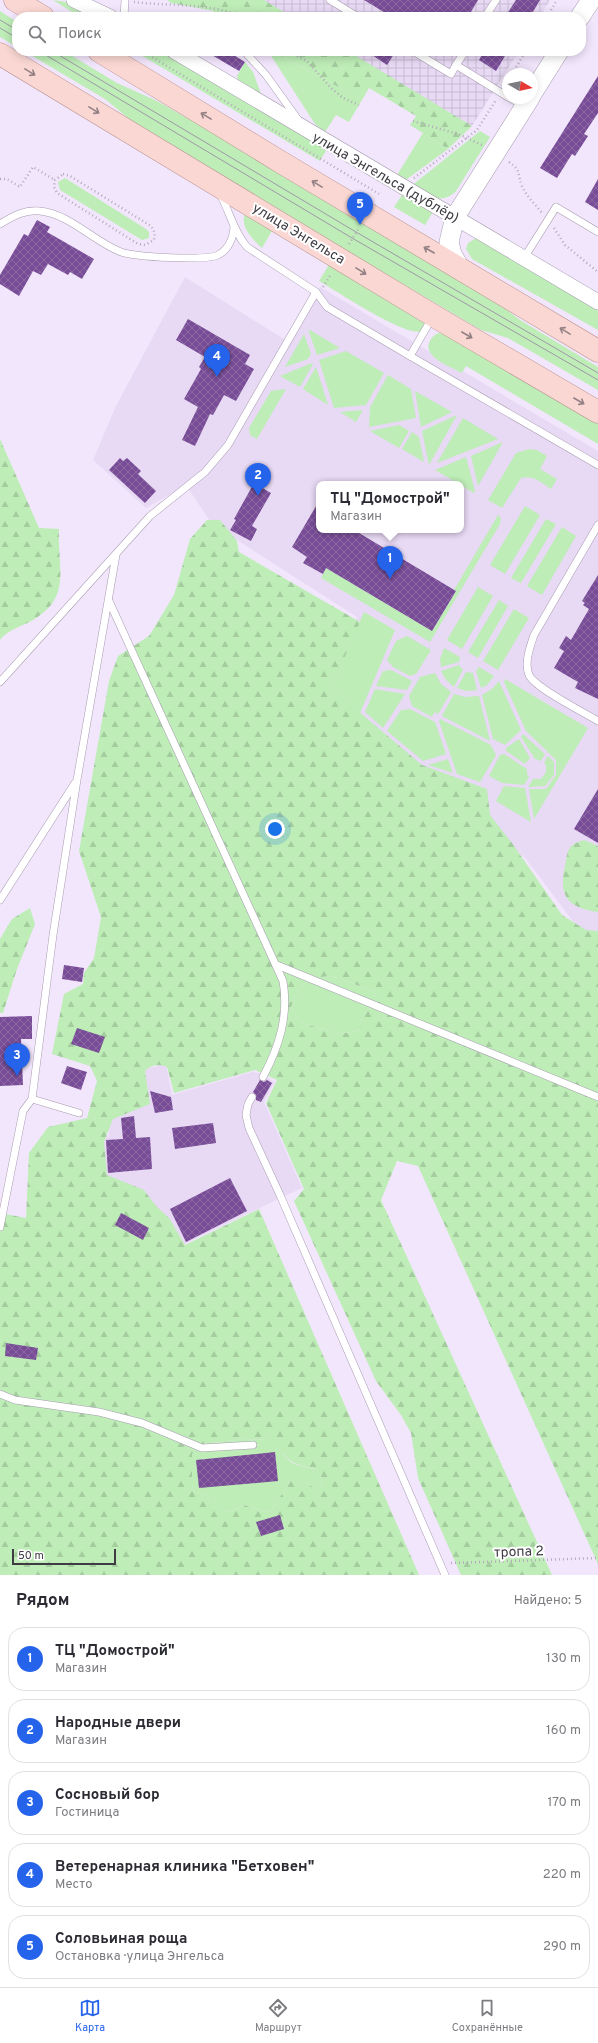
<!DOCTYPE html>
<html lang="ru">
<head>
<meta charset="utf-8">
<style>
	body { margin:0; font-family:Overpass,sans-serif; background:#f2f2f3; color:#2b2b33 }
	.compass { position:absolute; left:502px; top:68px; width:36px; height:36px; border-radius:50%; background:#fff; box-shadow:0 2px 10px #0003; rotate:99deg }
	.scale { position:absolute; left:12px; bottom:10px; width:104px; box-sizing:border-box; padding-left:4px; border:2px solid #3f3b43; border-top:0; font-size:11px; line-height:14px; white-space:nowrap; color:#3f3b43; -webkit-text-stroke:3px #fff; paint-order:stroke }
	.you { position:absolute; left:275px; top:829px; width:14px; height:14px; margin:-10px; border:3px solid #fff; border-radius:50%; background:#1a73e8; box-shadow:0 0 0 6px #1a73e833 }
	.badge { display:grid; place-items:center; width:26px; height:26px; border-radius:50%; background:#2563eb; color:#fff; font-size:13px; font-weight:700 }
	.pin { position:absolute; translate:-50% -33px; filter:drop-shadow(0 1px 2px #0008) }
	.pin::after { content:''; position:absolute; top:21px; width:14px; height:12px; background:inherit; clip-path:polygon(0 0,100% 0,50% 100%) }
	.popup { position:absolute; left:316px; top:481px; width:148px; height:52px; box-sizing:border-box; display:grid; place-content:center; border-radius:8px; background:#fff; filter:drop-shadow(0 1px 3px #0005); font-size:13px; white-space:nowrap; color:#7c7c81 }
	.popup b { font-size:15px; color:#2b2b33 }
	.popup::after { content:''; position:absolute; left:50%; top:100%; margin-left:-8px; border:8px solid transparent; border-top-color:#fff }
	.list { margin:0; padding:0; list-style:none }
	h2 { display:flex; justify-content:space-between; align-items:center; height:52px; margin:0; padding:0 16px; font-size:17px }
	h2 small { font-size:13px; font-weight:400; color:#7c7c81 }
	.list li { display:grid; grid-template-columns:26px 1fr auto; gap:12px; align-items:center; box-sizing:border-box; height:64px; margin:0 8px 8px; padding:0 8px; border:1px solid #e1e1e2; border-radius:16px }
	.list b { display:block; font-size:15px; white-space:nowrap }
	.list p { margin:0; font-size:13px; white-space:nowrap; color:#7c7c81 }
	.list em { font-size:13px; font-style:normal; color:#7c7c81 }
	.icon { flex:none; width:22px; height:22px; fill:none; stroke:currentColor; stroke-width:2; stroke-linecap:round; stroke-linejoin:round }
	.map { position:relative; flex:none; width:598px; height:1575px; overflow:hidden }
	.search { position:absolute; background:#fff; box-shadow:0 2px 10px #0003; left:12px; right:12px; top:12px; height:44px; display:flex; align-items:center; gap:10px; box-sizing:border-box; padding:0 14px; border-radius:16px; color:#7c7c81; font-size:15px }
	.sheet { height:412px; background:#fff }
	nav { display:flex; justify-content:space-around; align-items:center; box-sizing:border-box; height:56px; border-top:1px solid #e1e1e2; background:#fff; font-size:11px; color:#7c7c81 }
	nav a { display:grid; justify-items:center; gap:2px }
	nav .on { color:#2563eb }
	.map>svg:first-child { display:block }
</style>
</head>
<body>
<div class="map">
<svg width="598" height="1575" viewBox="0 0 598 1575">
	<defs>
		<pattern id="industrial-grid" width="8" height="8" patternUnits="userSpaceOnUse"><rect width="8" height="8" fill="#e8d9f4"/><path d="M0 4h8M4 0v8" fill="none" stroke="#c8bbd2"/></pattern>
		<pattern id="forest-firs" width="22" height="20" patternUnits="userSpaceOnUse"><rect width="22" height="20" fill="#beedb7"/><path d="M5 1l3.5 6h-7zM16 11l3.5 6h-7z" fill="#a4cc9f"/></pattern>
		<pattern id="building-cross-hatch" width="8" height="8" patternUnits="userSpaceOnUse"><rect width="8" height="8" fill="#784c97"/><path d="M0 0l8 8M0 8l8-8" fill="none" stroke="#8b6aa3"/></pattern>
	</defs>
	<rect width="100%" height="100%" fill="#f2e6fc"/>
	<g fill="#e8d9f4" fill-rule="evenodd">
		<path d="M185,277L290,343L320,287L598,451V941L581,932L526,859L328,688L357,617L212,524L186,485L146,508L93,460L116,406ZM319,484H461V530H319Z"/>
		<path d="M166,1065L172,1095L252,1072L259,1073L275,1082L264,1102L302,1188L182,1245L105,1177L103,1137L109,1136L107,1114L143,1069Z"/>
	</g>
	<g fill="url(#industrial-grid)">
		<path d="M249,0H550L540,17H279Z"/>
		<path d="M338,51H519L472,126Z"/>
	</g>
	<g fill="#beedb7">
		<path d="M53,0L72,3L102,17H80Z"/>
		<path d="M0,11L17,22V47L0,37Z"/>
		<path d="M24,51H64L117,83L157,101L243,150L494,300L520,320L598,367V390L508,338L481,330L145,132L105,99Z"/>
		<path d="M134,51H168L327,149L320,161Z"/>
		<path d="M268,51H272L362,100L349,122L336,115L325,132L315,124Z"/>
		<path d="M245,62L253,72L261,94L238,80L237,76Z"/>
		<path d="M480,131L490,137L456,191C441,206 427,195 410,187Z"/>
		<path d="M423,133L448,149L403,182L397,175Z"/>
		<path d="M65,178L146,229L149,232V238L142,240L60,190L58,182Z"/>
		<path d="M404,192L434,210L425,225L394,207Z"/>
		<path d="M245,212L273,229L262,248C251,238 240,227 245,212Z"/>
		<path d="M476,238L598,306V330L472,259L466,249L468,243Z"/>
		<path d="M330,263L426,324L422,331C406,338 337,291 319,281Z"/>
		<path d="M308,329L340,348L317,355Z"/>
		<path d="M439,333L448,335L598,423V444L466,366L462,373C452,367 421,357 430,341C432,337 434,335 439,333Z"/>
		<path d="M304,334L311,354L308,359L285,367Z"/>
		<path d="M346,351L384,373L366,405L334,408L319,360Z"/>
		<path d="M312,363L313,364L300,387L280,376Z"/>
		<path d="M316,367L328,405L303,389Z"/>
		<path d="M388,375L411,389L416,418L369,427L370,407Z"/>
		<path d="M286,389L257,439L250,435L249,428L271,391Z"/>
		<path d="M415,391L452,412L421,427Z"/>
		<path d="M363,410L356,422L340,412Z"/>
		<path d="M457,415L429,465L422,431Z"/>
		<path d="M463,418L498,439L437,463Z"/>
		<path d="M399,425L409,431L399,448L370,431Z"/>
		<path d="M412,432L419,437L424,462L402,449Z"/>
		<path d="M503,442L478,486L471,456Z"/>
		<path d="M529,449L537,450L547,456L540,469L557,479L551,489C542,483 533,475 521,478L502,508L488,500L516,453Z"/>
		<path d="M466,457L475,491L474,493L435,470Z"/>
		<path d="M525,506L540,515L505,574L490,565Z"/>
		<path d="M498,515L501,518L500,524L430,642L321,578L326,568L432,631L456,591L454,590Z"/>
		<path d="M546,519L556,524L521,583L511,578Z"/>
		<path d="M562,527L576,536L542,595L527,586Z"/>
		<path d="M478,587L493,596L462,649L447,640Z"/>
		<path d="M499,600L508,606L478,658L468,652Z"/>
		<path d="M514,609L529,618L498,670L483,661Z"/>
		<path d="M364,612L395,630L360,713L331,688Z"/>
		<path d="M407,636L431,650L416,674L410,676L393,667L387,660L396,641Z"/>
		<path d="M444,648L460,657L459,662L441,667L440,659Z"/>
		<path d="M459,665L463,670L454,687L446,680L441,671Z"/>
		<path d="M479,667L494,676L487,685L481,688L476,671Z"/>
		<path d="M391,670L412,681L407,690L376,686L383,671Z"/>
		<path d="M466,672L473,673L477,690L466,691L457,688Z"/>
		<path d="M435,673L441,684L451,692L438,714L435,712L432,717L412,706L409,696L420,677Z"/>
		<path d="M505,679L588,728L534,819L529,789H546L556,775V760L526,731L504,682Z"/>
		<path d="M499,681L521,730L505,745L493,739L482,695L492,689Z"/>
		<path d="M375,689L405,694L383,728L365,712Z"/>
		<path d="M454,694L465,697L479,696L490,741L442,716Z"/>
		<path d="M410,709L435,722L446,754L423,761L387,731L401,710Z"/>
		<path d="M440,719L491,745L496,755L480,782L457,774L439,721Z"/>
		<path d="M523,734L545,754L541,761L535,759L521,737Z"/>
		<path d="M519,739L530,758L525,764L506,751V748Z"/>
		<path d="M504,754L527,769V774L529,777L524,785L502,783L489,776L500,755Z"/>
		<path d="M548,756L554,762V775L545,786L528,787L533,779H541L546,772V765L544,763Z"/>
		<path d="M448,759L453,773L428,765Z"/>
		<path d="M504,786L525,788L531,822L496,801Z"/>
		<path d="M332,976L373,991L378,1001L364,1013L358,1031L339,1034L302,1023L291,1007C301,983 305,977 332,976Z"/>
		<path d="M244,1439L272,1440C277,1447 284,1456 291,1462C305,1471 322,1462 323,1486L317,1489L298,1479H291L272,1510L265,1512L244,1505L231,1512L224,1510L216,1498L196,1493L192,1487V1454L202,1444Z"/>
	</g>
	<g fill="url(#forest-firs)" fill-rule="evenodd">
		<path d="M167,0H264L292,17H223L213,11L171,3Z"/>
		<path d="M272,51H348L472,126L448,149L410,125L416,116L369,88L362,100Z"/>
		<path d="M0,439L39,528L59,529C57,568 73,598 31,621C22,626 6,631 0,640Z"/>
		<path d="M207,520H220L237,541L239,552L360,622L331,688L422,765L487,789L490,815L512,843L562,915L586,930L598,931V1564L418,1166L397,1161L381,1200L552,1575H461L418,1478L411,1433L401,1415L376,1381L294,1201L304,1189L266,1103L277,1080L255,1070L174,1093L167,1067C160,1064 150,1065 145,1071L150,1104L113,1119L104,1142L107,1175L144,1190L156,1206L169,1218L185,1245L259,1209L419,1575H0V1213L26,1218L29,1153L48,1127L87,1118L97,1081L90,1066L52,1054L64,994L83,984L84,973L94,958L101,917L79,851L109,681L118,656L149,636L174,595L190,539ZM332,976L373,991L378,1001L364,1013L358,1031L339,1034L302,1023L291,1007C301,983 305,977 332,976ZM244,1439L271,1440C277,1447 284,1456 291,1461C305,1471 322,1462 323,1486L317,1489L298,1479H291L272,1510L265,1512L244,1505L231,1512L224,1510L217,1498L196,1493L192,1487V1454L202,1444Z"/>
		<path d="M584,840L598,846V912C568,908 558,896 565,866C568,850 567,845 584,840Z"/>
		<path d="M30,908L35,924L17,969L3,1013H0V939L12,919Z"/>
	</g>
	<g fill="url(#building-cross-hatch)">
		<path d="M364,0H478L468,17H392Z"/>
		<path d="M516,0H540L530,17H505Z"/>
		<path d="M205,51H227L245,62L239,71Z"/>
		<path d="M366,51H396L387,65Z"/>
		<path d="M484,51H508L496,71L479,60Z"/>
		<path d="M598,76V113L584,134L588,136L575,156L572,154L557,178L540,168Z"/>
		<path d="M598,179V210L585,202Z"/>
		<path d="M37,220L50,227L47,232L94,259L82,279L70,272L68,275L48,264L41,275L33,271L19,296L0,284V275L24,234L28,236Z"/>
		<path d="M188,319L250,355L245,364L254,369L236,401L224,395L213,415L210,414L195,446L182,440L198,407L184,399L201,369L199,367L205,357L176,340Z"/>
		<path d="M120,458L123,461L127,458L141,471L138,474L156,491L145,503L109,470Z"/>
		<path d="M254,483L271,493L252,526L257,529L251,541L230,530L236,520L234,519Z"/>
		<path d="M319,501V530H354L456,591L432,631L326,568L323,574L303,563L307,557L292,547Z"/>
		<path d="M598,575V699L575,688L578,682L554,668L564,651L559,648L566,636L571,640L589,609L583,605L585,603L582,601Z"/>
		<path d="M598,789V843L574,829Z"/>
		<path d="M64,965L84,968L82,982L62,979Z"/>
		<path d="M32,1016V1039H21L23,1085L0,1086V1017Z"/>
		<path d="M77,1028L105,1037L99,1053L71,1044Z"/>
		<path d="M67,1066L87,1072L81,1090L61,1083Z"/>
		<path d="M260,1080L264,1082L267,1080L272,1083L261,1102L256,1100V1095L253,1092Z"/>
		<path d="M150,1091L171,1097L173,1110L155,1113Z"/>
		<path d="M134,1116L136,1138L150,1137L152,1169L108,1173L106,1140L123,1139L121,1118Z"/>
		<path d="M213,1123L216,1143L175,1149L172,1128Z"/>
		<path d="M230,1178L247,1211L186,1242L170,1209Z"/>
		<path d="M121,1213L149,1228L143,1240L115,1225Z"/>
		<path d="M6,1343L38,1348L36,1360L5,1356Z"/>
		<path d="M275,1452L278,1481L199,1488L196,1460Z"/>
		<path d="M280,1515L284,1529L261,1536L256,1522Z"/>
	</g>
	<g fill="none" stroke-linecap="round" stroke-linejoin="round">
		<g stroke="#a79cb0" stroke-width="8">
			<g id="service">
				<path d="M330,0L358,17"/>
				<path d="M124,17L125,0"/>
				<path d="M485,17L496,0"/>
				<path d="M244,51L266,75L299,121"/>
				<path d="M413,51L451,74L456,65"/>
				<path d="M465,51L456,65L508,97"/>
				<path d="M510,98L524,106"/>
				<path d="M221,196C230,213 234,232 247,247L316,292L327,307L410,356L432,318"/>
				<path d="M0,224C12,217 25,209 40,211C70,214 94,242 121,252C135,257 206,261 218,255C229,249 233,239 234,227"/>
				<path d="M524,258L556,207L598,232"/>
				<path d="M410,356L598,465"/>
				<path d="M598,525L534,635C530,647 524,663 529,675C535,688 583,712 598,721"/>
				<path d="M109,601L283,981C289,1016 279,1047 263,1077"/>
				<path d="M0,682L150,516L205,472L228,445L316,292"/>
				<path d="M0,900L75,783"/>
				<path d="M277,965L598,1097"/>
				<path d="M252,1097L248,1104L246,1115L249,1128L280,1195L445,1575"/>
				<path d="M32,1099L79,1113"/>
				<path d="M0,1227L23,1111L32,1099L53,935L77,780L116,555"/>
				<path d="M0,1394L15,1400L99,1412L142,1423L202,1448L253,1445"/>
			</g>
		</g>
		<g stroke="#a79cb0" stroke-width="16">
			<g id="minor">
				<path d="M74,0L110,17"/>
				<path d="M174,51L598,302"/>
			</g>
		</g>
		<g stroke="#a79cb0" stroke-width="20">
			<g id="tertiary">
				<path d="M580,17L591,0"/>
				<path d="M532,94L559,51"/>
				<path d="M460,268L452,254L449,242L455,217L530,98"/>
			</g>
		</g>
		<g stroke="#b78f8d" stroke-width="23">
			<g id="primary">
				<path d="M15,0L43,17"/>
				<path d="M99,51L284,164L598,351"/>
				<path d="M0,54L434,316L598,412"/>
			</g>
		</g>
		<g stroke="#b4aabc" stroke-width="2.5" stroke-dasharray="1 3" stroke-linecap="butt">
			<path d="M134,2C166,6 214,3 242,17"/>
			<path d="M547,17L557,0"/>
			<path d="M142,51L379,194"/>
			<path d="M286,51L307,61L331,88L343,98L359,105"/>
			<path d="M512,74L526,51"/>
			<path d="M413,121L458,134L482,145"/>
			<path d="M509,162C522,171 517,174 522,186C527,197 535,204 542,213"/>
			<path d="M63,174L70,176L151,226L155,233L154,240L145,245L138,244L57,193L54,187L55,180Z"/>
			<path d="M414,178L477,130L496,100"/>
			<path d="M0,179H7L20,187L33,167L55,180"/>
			<path d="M554,228L565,245L598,272"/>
			<path d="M349,244L359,228"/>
			<path d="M323,287L331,274"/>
			<path d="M451,1563L598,1558"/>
		</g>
		<use href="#service" stroke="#fff" stroke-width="7"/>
		<use href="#minor" stroke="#fff" stroke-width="15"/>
		<use href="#tertiary" stroke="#fff" stroke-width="19"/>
		<use href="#primary" stroke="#fad7d3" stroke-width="22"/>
		<g stroke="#a098a7" stroke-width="1">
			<path d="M0,20L17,30"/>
			<path d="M0,28L17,38"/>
			<path d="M39,51L352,238L598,380"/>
			<path d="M52,51L356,232L598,373"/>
		</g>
	</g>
	<defs><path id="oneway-shaft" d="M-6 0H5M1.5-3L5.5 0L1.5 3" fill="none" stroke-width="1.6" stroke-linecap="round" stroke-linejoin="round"/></defs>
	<g stroke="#938184">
		<use href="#oneway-shaft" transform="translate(30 72) rotate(31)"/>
		<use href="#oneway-shaft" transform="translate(94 110) rotate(31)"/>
		<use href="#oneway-shaft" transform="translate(206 116) rotate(-149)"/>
		<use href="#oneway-shaft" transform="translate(317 184) rotate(-149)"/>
		<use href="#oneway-shaft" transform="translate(429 250) rotate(-150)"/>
		<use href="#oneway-shaft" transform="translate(361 271) rotate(32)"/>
		<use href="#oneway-shaft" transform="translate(565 331) rotate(-149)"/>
		<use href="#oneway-shaft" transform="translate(467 335) rotate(30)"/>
		<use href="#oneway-shaft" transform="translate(579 401) rotate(30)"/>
	</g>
	<g text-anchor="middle" stroke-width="4" stroke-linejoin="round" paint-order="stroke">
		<g font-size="14" fill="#3f3b43" stroke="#fff">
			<text transform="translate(386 177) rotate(30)" y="5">улица Энгельса (дублёр)</text>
			<text transform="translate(299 233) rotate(31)" y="5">улица Энгельса</text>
			<text transform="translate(519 1551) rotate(-2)" y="5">тропа 2</text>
		</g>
	</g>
</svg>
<svg class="compass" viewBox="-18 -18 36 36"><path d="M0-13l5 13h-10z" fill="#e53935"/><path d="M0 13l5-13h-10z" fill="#7c7c81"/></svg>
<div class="scale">50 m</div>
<div class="you"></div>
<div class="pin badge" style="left:390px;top:579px">1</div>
<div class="popup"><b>ТЦ &quot;Домострой&quot;</b>Магазин</div>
<div class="pin badge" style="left:258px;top:496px">2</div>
<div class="pin badge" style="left:17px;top:1076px">3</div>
<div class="pin badge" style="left:217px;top:377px">4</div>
<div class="pin badge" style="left:360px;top:225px">5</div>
<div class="search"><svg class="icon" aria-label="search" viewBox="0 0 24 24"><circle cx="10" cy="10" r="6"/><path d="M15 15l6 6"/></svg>Поиск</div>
</div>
<section class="sheet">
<h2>Рядом<small>Найдено: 5</small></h2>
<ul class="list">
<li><span class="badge">1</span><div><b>ТЦ &quot;Домострой&quot;</b><p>Магазин</p></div><em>130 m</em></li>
<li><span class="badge">2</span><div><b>Народные двери</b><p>Магазин</p></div><em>160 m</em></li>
<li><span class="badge">3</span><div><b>Сосновый бор</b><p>Гостиница</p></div><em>170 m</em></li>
<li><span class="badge">4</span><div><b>Ветеренарная клиника &quot;Бетховен&quot;</b><p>Место</p></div><em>220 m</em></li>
<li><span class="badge">5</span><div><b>Соловьиная роща</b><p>Остановка · улица Энгельса</p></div><em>290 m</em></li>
</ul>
</section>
<nav>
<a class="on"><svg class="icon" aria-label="map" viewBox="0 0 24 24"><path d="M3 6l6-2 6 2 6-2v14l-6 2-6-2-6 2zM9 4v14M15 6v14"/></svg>Карта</a>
<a><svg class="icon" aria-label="directions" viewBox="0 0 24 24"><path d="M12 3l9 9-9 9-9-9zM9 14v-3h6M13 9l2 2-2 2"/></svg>Маршрут</a>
<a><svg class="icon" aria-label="saved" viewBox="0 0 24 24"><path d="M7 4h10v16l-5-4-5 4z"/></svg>Сохранённые</a>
</nav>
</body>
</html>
